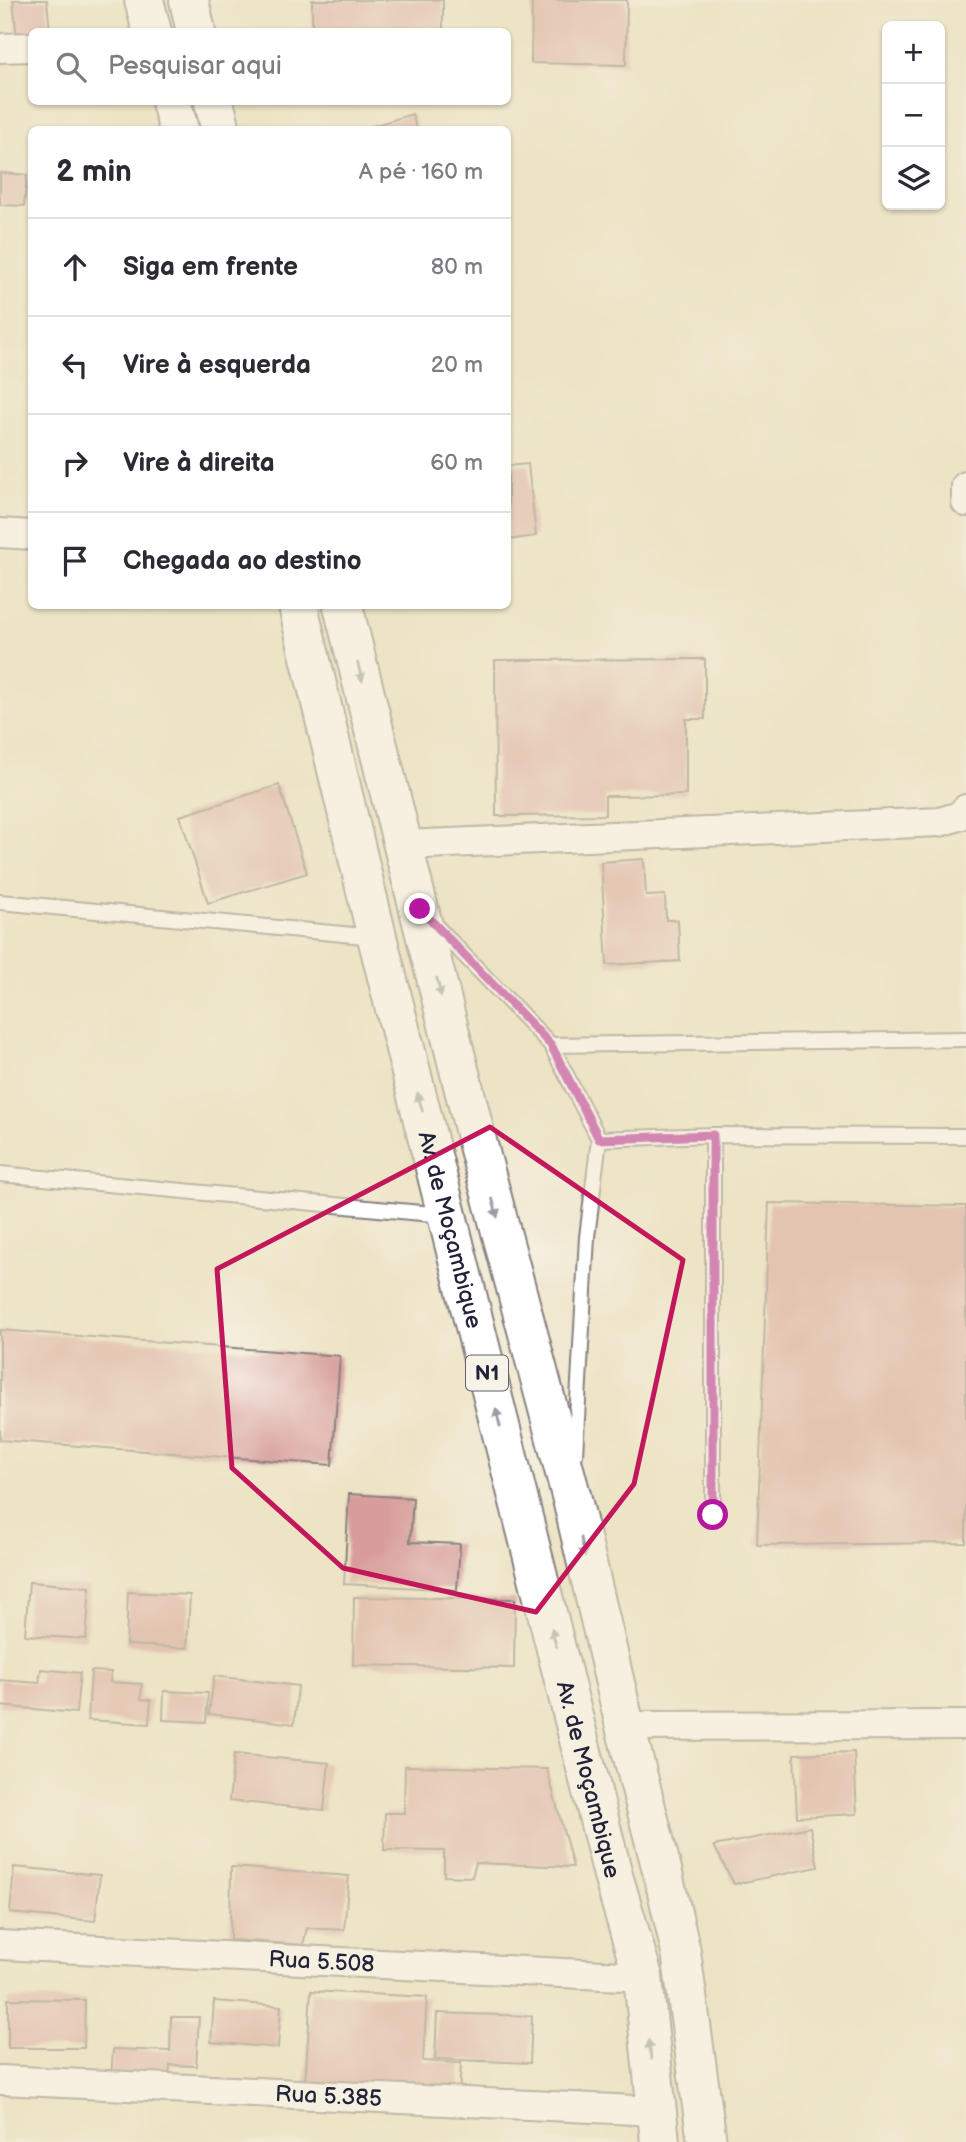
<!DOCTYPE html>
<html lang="pt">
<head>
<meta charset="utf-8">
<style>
	body { margin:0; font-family:"Balsamiq Sans",sans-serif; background:#f2f2f3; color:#2b2b33 }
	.controls { position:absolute; right:21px; top:21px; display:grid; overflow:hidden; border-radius:10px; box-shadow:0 2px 5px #0004 }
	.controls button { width:63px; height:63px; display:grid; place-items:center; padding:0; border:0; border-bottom:2px solid #e1e1e2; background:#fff; color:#2b2b33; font:35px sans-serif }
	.stop { position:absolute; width:21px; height:21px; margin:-16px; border:5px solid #b5179e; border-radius:50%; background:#fff }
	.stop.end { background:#b5179e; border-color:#fff; box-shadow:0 2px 7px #0008 }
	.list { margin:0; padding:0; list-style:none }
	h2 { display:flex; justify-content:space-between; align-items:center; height:91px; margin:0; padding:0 28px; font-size:30px }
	h2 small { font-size:23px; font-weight:400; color:#7c7c81 }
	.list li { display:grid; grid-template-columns:46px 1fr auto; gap:21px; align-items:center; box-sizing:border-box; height:98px; padding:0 28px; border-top:2px solid #e1e1e2 }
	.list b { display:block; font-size:26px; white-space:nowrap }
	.list em { font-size:23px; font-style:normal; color:#7c7c81 }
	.icon { flex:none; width:38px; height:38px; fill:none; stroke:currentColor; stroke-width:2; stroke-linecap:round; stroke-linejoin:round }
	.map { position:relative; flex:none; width:966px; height:2142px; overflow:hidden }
	.search { position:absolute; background:#fff; box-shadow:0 2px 5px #0004; left:28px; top:28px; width:483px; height:77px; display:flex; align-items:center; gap:18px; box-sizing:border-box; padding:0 24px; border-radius:10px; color:#7c7c81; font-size:26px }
	.panel { position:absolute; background:#fff; box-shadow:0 2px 5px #0004; left:28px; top:126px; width:483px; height:483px; border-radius:10px }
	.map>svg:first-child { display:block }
</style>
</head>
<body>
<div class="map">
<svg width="966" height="2142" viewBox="0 0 966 2142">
	<rect width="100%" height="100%" fill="#f7f3e8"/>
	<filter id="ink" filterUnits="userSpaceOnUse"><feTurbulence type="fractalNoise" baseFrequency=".0143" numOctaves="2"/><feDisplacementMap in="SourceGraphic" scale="14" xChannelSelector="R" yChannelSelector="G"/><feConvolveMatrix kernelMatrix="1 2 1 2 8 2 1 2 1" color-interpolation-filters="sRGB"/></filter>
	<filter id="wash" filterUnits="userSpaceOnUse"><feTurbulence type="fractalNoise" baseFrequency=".00686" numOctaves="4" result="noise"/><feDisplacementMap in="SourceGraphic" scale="28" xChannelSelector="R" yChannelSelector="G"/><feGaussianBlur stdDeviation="1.57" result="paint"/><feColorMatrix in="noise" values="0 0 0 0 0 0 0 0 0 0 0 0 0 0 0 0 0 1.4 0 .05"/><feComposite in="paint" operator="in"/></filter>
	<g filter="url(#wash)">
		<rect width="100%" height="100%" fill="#ede3c5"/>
		<g id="blocks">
			<g fill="#d89d9a">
				<path d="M13,0H47L50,32H32V38L17,39Z"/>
				<rect x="312" y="0" width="131" height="32"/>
				<path d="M532,0H627L626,65L531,63Z"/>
				<path d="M412,114L417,130H363V129Z"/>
				<path d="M0,173L27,175L24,206L0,205Z"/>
				<path d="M528,464L536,536L508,540V466Z"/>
				<path d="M705,659V719H686V795L605,796V815L496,816L495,660Z"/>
				<path d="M279,785L307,873L208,903L180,816Z"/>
				<path d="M644,859L646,896L665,895L666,920H678L680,961L607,965L601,862Z"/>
				<path d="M769,1203L966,1206V1543L757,1545Z"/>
				<path d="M0,1330L340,1356L332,1465L0,1440Z"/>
				<path d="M349,1494L413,1498L410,1542L460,1544L457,1590L344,1584Z"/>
				<path d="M29,1582L90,1587L86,1639L25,1635Z"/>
				<path d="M128,1592L190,1595L187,1648L126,1645Z"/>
				<path d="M354,1597L515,1599L514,1668L353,1665Z"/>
				<path d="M41,1669L80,1673L76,1713L0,1706V1680L39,1683Z"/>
				<path d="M91,1671L111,1672L110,1682L142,1684L141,1699L151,1700L149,1724L88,1720Z"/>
				<path d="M214,1676L298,1686L294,1724L209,1714Z"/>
				<path d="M164,1691L208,1693L206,1722L163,1720Z"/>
				<path d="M854,1752L857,1814L797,1817L794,1754Z"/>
				<path d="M234,1754L329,1763L324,1810L229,1801Z"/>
				<path d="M405,1766L547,1769L573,1867L476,1863L472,1877L444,1876V1851L384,1850L385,1813H404Z"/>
				<path d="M810,1827L818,1867L734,1884L714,1846Z"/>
				<path d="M14,1867L100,1875L95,1921L10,1913Z"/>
				<path d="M231,1867L349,1876L344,1930L307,1928L303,1945L230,1940Z"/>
				<path d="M311,1991L427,1997L423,2061L461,2063L459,2095L305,2085Z"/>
				<path d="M8,1999L85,2000L84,2048H8Z"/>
				<path d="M214,2001L281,2006L278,2048L211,2042Z"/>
				<path d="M437,2013L532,2016L530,2063L435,2059Z"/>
				<path d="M171,2017H199L196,2066L170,2065L169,2082L111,2080L113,2049L170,2051Z"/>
			</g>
		</g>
	</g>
	<g filter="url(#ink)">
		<use href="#blocks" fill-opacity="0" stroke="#888280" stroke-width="2"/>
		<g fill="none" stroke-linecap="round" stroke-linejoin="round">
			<g stroke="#888280" stroke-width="18">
				<g id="service">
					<path d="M0,902L375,937"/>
					<path d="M433,923L551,1045L599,1139L713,1135L966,1136"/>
					<path d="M551,1045L966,1039"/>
					<path d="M713,1135V1515"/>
					<path d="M0,1174L443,1215"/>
					<path d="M575,1455L587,1237L599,1139"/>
				</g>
			</g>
			<g stroke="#888280" stroke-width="32">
				<g id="minor">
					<path d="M0,48L32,47"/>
					<path d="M966,486V502"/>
					<path d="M0,533L32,535"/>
					<path d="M403,845L940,822L959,816L966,809"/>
					<path d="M625,1726L966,1725"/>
					<path id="s1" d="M0,1945L643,1977"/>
					<path id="s2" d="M0,2080L656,2111"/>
				</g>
			</g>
			<g stroke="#888280" stroke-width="42">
				<g id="trunk">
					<path d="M144,0L152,32"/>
					<path d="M189,0L196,32"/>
					<path d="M171,102L179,130"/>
					<path d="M214,102L221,130"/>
					<path id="s3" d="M298,606L377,937L614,1879L643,1977L660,2142"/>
					<path d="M343,606L478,1145L572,1499L625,1726L663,1874L681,1952L707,2142"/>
				</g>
			</g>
			<use href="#service" stroke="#fff" stroke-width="14"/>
			<use href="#minor" stroke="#fff" stroke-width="28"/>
			<use href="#trunk" stroke="#fff" stroke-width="38"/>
		</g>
		<defs><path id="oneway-solid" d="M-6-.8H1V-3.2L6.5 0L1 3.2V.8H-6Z" transform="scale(1.75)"/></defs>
		<g fill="#9c9ca7">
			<use href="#oneway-solid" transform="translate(360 672) rotate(76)"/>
			<use href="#oneway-solid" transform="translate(439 987) rotate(76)"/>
			<use href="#oneway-solid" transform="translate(420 1102) rotate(-105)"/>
			<use href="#oneway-solid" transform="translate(495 1208) rotate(75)"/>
			<use href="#oneway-solid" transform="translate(498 1418) rotate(-104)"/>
			<use href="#oneway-solid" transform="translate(583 1547) rotate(77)"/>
			<use href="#oneway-solid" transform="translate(554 1638) rotate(-104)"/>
			<use href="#oneway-solid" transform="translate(650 2050) rotate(-96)"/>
		</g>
	</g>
	<g fill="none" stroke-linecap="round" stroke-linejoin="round" filter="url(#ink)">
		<path stroke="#b5179e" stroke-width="9" d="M420,909L551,1045L599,1139L713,1135V1515"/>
	</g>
	<path d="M0 0H966V2142H0ZM490,1127L683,1260L634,1484L536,1612L343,1568L232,1468L217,1269Z" fill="#ede3c5" fill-opacity=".55" fill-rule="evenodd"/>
	<path fill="none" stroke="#c2185b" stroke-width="5" stroke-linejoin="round" d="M490,1127L683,1260L634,1484L536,1612L343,1568L232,1468L217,1269Z"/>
	<g text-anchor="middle" stroke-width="5" stroke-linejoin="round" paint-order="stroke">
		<rect fill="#f7f3e8" stroke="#62616f" stroke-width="2" x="466" y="1355.5" width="42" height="35" rx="5"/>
		<g font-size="21" font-weight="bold" fill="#22223b">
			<text x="487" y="1380">N1</text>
		</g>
		<g font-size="23" fill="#22223b" stroke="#f7f3e8">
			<text dy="8" stroke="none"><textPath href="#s3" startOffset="642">Av. de Moçambique</textPath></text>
			<text dy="8" stroke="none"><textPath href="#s3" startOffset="1209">Av. de Moçambique</textPath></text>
			<text dy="8" stroke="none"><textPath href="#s1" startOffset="322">Rua 5.508</textPath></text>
			<text dy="8" stroke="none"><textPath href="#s2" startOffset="329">Rua 5.385</textPath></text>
		</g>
	</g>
</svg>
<div class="controls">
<button>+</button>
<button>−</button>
<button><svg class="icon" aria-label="layers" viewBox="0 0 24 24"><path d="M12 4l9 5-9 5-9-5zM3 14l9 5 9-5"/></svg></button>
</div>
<div class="stop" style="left:713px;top:1515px"></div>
<div class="stop end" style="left:420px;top:909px"></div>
<div class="search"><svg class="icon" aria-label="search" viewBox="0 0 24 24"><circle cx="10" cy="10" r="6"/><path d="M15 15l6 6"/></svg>Pesquisar aqui</div>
<section class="panel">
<h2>2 min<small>A pé · 160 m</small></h2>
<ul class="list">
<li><svg class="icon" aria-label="ahead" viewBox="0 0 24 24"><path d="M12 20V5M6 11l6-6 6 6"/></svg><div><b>Siga em frente</b></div><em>80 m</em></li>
<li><svg class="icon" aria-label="left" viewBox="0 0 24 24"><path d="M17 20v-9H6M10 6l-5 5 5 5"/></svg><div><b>Vire à esquerda</b></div><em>20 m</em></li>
<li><svg class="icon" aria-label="right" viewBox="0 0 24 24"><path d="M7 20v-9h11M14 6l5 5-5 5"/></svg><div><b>Vire à direita</b></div><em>60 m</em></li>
<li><svg class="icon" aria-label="arrive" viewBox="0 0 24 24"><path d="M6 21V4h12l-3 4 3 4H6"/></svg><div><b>Chegada ao destino</b></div></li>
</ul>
</section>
</div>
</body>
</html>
